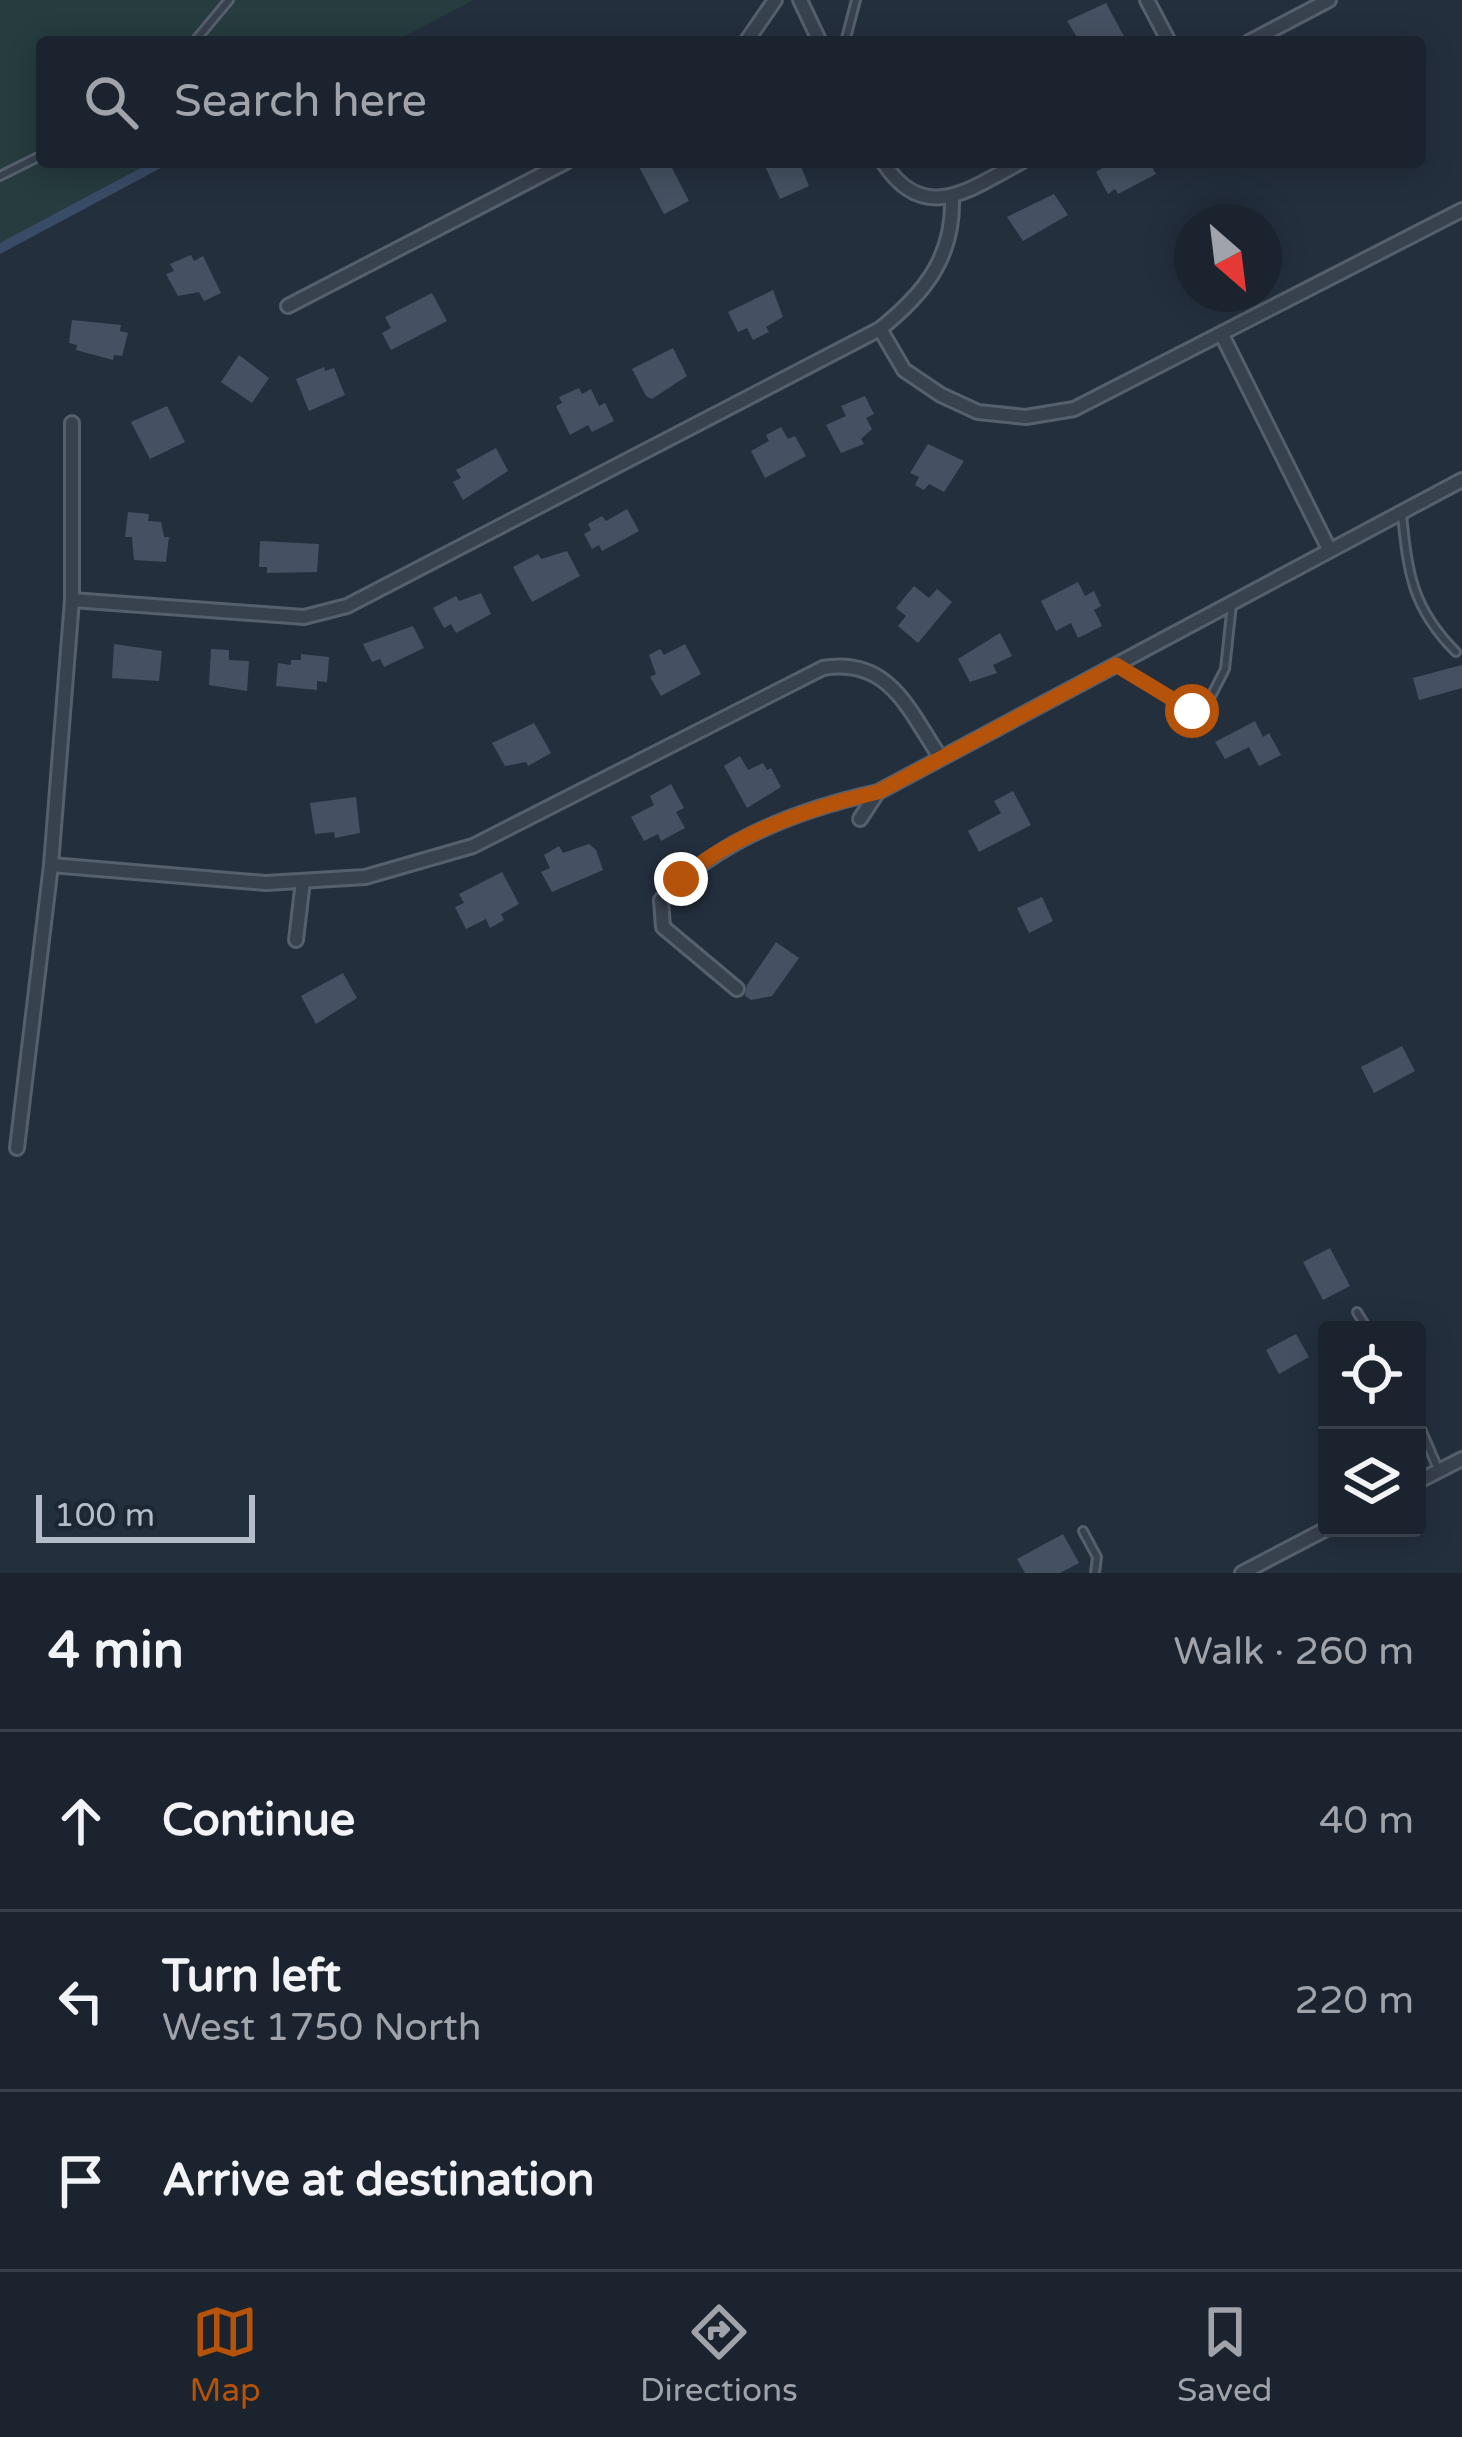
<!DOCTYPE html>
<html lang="en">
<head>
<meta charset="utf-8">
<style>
	body { margin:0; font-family:"Varela Round",sans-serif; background:#282f3a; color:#f1f3f6 }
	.controls { position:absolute; right:36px; bottom:36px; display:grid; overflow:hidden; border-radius:12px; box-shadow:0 6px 30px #0003 }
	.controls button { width:108px; height:108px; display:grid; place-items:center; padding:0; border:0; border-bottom:3px solid #39404a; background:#1b232e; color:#f1f3f6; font:60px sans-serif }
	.compass { position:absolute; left:1174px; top:204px; width:108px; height:108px; border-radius:50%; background:#1b232e; box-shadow:0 6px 30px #0003; rotate:152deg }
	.scale { position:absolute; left:36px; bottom:30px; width:219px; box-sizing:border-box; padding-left:12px; border:6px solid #b4bcc9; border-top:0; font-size:33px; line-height:42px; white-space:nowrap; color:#b4bcc9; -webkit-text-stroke:9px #1d2633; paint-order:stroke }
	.stop { position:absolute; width:36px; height:36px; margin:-27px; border:9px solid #b45309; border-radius:50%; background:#fff }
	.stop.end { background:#b45309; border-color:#fff; box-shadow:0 3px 12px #0008 }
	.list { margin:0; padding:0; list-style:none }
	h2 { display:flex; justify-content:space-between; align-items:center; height:156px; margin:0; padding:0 48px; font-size:51px }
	h2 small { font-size:39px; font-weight:400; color:#a0a4aa }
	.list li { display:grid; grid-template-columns:78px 1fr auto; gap:36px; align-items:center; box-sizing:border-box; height:180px; padding:0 48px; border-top:3px solid #39404a }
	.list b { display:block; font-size:45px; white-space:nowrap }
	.list p { margin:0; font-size:39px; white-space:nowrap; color:#a0a4aa }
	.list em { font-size:39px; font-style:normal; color:#a0a4aa }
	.icon { flex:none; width:66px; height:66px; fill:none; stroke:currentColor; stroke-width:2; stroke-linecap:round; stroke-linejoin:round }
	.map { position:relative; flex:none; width:1462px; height:1573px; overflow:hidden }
	.search { position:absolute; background:#1b232e; box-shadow:0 6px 30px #0003; left:36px; right:36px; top:36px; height:132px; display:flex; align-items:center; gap:30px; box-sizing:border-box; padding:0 42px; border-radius:12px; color:#a0a4aa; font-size:45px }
	.sheet { height:696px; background:#1b232e }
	nav { display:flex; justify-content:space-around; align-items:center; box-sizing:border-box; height:168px; border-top:3px solid #39404a; background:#1b232e; font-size:33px; color:#a0a4aa }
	nav a { display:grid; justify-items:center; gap:6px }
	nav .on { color:#b45309 }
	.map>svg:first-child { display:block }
</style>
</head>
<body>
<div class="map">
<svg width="1462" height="1573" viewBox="0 0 1462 1573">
	<rect width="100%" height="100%" fill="#242f3e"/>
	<path fill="#263c3f" d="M0,0H473L394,42H42V162H169L0,252Z"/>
	<path fill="#394c67" d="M152,162H172L0,254V243Z"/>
	<g fill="#455162">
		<path d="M1106,3L1127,42H1080L1067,21Z"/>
		<path d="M649,162H669L689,201L664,214L639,167Z"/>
		<path d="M763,162H799L809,186L780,199Z"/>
		<path d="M1112,162H1149L1156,174L1118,194L1115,189L1108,194L1096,172Z"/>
		<path d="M1054,194L1068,215L1023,241L1007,217Z"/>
		<path d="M191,255L194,261L203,256L221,293L204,301L199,292L178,296L166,274L174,271L170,264Z"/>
		<path d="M773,290L783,317L766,327L769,332L753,340L747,328L738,332L728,312Z"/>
		<path d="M432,293L447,321L391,350L382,333L391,328L385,317Z"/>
		<path d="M72,320L121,325L120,331L128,333L122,356L114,355L113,360L76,350L77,345L69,343Z"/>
		<path d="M673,348L687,376L652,399L646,396L632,369Z"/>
		<path d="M239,355L269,378L252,403L221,382Z"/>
		<path d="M324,367L325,371L334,368L345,395L309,411L296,379Z"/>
		<path d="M579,388L582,394L591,389L599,406L605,403L614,421L592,432L588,425L570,435L556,406L562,403L559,397Z"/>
		<path d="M865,396L874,414L866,418L872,429L861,439L864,444L841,453L826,425L846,416L841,406Z"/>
		<path d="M167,406L185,442L150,459L131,422Z"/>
		<path d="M781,427L788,439L795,436L806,456L765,478L751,451L769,441L766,435Z"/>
		<path d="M928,444L964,461L944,492L929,484L924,490L915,485L919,477L910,473Z"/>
		<path d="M496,448L508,471L463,500L453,482L461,478L456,470Z"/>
		<path d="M627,509L639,531L602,551L599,545L592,549L584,534L591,530L588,524L602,516L606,521Z"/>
		<path d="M128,512L149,514L148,521L161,522L164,537H169L166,562L134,560L132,537H125Z"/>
		<path d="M260,541L319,544L317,572L267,573V567H259Z"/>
		<path d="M567,551L580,576L532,602L513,567L538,554L541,559Z"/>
		<path d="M1078,582L1085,596L1094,591L1101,606L1094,610L1102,626L1078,638L1071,623L1056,631L1041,601Z"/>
		<path d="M914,586L929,598L937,589L952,602L918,643L898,626L906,616L896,608Z"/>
		<path d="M481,593L491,614L456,633L451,624L444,628L433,608L456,596L459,601Z"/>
		<path d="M413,626L424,648L384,667L380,659L372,662L363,644Z"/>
		<path d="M1000,633L1012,656L993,665L997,673L970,682L958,659Z"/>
		<path d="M114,644L162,651L159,681L112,678Z"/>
		<path d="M685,644L701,674L661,696L650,677L656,674L649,655L660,649L664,655Z"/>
		<path d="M211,649L229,650V660L249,661L247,691L209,685Z"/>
		<path d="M301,654L329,657L327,682L317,681V690L276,686L278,663L291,665V660H301Z"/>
		<path d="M1462,665V688L1419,700L1413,678Z"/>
		<path d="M1255,721L1263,737L1269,733L1281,755L1259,766L1249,747L1225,759L1215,742Z"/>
		<path d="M534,723L551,753L528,766L526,762L505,766L492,743Z"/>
		<path d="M740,756L748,770L763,763L767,770L771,768L781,787L747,808L724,766Z"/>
		<path d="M671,784L684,808L676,812L685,828L661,841L658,834L644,841L631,817L654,805L650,796Z"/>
		<path d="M1013,791L1031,825L979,852L968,831L1001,813L994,801Z"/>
		<path d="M356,797L360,833L335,838L334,832L315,834L310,803Z"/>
		<path d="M589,844L596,850L603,870L552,892L541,872L550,868L544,855L559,846L563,853Z"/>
		<path d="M502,872L519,904L501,914L504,920L490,928L486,919L466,929L455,907L464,903L459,894Z"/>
		<path d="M1042,897L1053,921L1029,933L1017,908Z"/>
		<path d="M776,942L799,958L772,996L751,1000L745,996L747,985Z"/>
		<path d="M343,973L357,998L316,1024L301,996Z"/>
		<path d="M1402,1046L1415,1071L1374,1093L1361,1067Z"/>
		<path d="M1330,1248L1350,1286L1323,1300L1303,1262Z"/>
		<path d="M1296,1334L1309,1357L1279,1374L1266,1350Z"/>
		<path d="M1063,1534L1079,1563L1060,1573H1025L1017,1559Z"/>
	</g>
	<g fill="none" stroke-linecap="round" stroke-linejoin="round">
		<g stroke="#565f6c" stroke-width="12">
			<g id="lane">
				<path d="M194,42L229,0"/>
				<path d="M845,42L856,0"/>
				<path d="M0,176L40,156"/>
				<path d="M1402,515C1408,573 1412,608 1456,652"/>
				<path d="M1118,666L1192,711L1205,708L1225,669L1232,604"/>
				<path d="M1357,1312L1368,1330"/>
				<path d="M1417,1420L1439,1471"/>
				<path d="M1083,1531L1097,1557L1095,1573"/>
			</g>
		</g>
		<g stroke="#565f6c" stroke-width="18">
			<g id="street">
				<path d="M800,0L820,42"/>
				<path d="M1147,0L1169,42"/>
				<path d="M746,42L775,0"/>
				<path d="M1249,42L1329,0"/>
				<path d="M883,162C924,226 970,189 1021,162"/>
				<path d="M288,306L566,162"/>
				<path d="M880,329L904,370L941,395L978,412L1026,417L1074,409L1462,210"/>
				<path d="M1222,335L1329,549"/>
				<path d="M72,600L304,617L347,606L880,329C924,294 954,257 952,198"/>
				<path d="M860,819L877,793"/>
				<path d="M51,865L266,883L365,877L473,846L823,668C889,657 909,710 940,757"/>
				<path d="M296,940L303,881"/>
				<path d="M737,989L663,927L661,900C716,841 800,809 878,792L1462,480"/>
				<path d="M17,1148L51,865L72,600V423"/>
				<path d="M1417,1482L1462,1459"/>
				<path d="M1242,1573L1328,1528"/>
			</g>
		</g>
		<use href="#lane" stroke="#38414e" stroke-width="6"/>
		<use href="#street" stroke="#38414e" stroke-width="12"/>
	</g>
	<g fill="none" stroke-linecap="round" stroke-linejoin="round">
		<path stroke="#b45309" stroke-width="15" d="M681,879C733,834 811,807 878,792L1116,665L1192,711"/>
	</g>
</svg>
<div class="controls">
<button><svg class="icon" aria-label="locate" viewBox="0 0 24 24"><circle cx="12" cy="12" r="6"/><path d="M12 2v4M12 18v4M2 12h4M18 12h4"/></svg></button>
<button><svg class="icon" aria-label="layers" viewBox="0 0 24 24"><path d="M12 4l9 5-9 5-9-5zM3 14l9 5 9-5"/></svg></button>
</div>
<svg class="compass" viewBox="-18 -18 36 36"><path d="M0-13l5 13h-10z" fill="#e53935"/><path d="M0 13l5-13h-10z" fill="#a0a4aa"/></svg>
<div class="scale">100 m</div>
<div class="stop" style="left:1192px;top:711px"></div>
<div class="stop end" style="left:681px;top:879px"></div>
<div class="search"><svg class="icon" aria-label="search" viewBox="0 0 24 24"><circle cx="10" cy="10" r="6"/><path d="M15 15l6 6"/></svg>Search here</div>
</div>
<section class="sheet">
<h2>4 min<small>Walk · 260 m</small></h2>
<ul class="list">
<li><svg class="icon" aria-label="ahead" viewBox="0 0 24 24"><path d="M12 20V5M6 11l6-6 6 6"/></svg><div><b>Continue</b></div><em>40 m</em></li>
<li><svg class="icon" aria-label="left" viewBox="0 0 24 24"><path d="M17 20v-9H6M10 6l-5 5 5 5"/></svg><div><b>Turn left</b><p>West 1750 North</p></div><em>220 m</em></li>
<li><svg class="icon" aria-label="arrive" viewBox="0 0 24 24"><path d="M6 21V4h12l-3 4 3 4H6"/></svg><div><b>Arrive at destination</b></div></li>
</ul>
</section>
<nav>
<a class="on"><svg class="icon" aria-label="map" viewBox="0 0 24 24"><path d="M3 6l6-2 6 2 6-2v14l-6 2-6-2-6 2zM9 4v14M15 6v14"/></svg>Map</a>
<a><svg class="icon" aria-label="directions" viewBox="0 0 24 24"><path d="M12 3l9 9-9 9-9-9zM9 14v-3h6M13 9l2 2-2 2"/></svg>Directions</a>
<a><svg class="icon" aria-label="saved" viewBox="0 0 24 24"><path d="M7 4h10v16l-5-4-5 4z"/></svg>Saved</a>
</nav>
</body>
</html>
